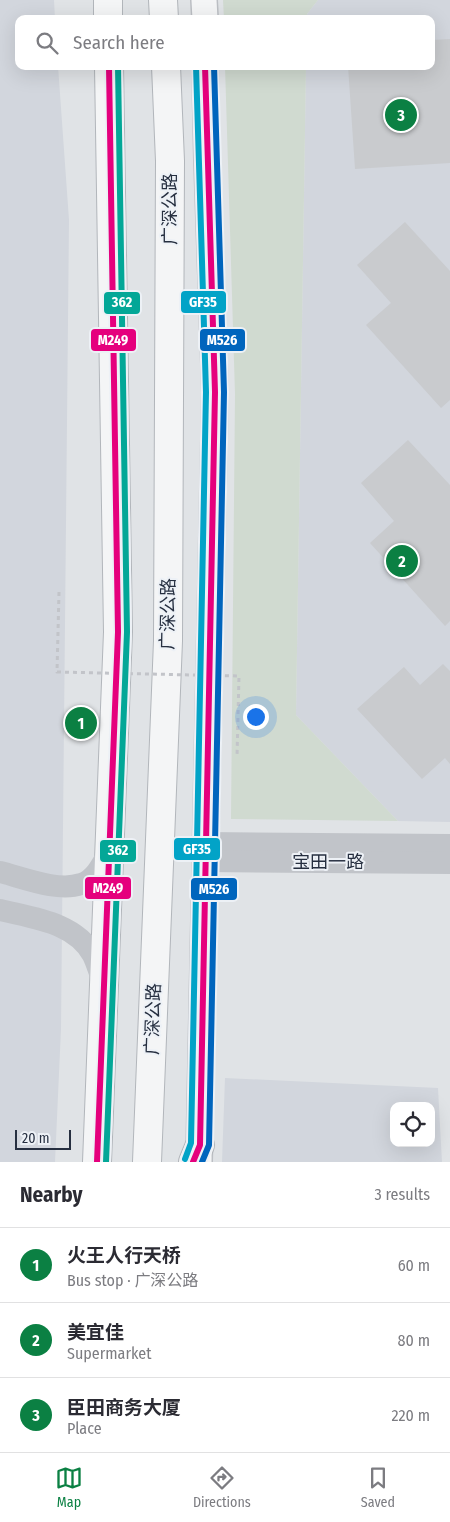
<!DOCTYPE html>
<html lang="en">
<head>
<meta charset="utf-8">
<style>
	body { margin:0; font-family:"Fira Sans Condensed","Noto Sans SC",sans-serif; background:#f7f7f7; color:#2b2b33 }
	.controls { position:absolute; right:15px; bottom:15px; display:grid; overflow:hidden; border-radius:10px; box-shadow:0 5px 20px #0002 }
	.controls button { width:45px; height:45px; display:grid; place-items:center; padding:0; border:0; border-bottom:1px solid #e1e1e2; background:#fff; color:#2b2b33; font:25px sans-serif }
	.scale { position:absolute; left:15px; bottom:12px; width:56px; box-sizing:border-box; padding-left:5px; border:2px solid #262f40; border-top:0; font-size:14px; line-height:18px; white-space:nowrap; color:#262f40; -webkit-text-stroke:4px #edf1f6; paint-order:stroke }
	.you { position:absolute; left:255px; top:716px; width:18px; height:18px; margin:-12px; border:4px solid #fff; border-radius:50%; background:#1a73e8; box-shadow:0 0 0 8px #1a73e833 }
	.badge { display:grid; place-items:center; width:32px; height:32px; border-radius:50%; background:#0b8043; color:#fff; font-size:16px; font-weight:700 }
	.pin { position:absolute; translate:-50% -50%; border:2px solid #fff; box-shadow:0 1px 5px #0006 }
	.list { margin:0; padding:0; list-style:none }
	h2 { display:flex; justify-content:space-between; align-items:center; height:65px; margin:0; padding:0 20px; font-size:21px }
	h2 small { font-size:16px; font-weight:400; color:#7c7c81 }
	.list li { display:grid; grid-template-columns:32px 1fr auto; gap:15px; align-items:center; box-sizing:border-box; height:75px; padding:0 20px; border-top:1px solid #e1e1e2 }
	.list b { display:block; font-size:19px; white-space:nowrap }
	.list p { margin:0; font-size:16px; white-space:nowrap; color:#7c7c81 }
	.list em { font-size:16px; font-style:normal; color:#7c7c81 }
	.icon { flex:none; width:28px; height:28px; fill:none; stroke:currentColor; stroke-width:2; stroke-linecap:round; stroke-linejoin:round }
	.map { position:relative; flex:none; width:450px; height:1162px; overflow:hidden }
	.search { position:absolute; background:#fff; box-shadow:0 5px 20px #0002; left:15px; right:15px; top:15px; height:55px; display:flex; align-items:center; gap:12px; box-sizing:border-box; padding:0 18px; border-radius:10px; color:#7c7c81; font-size:19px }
	.sheet { height:290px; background:#fff }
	nav { display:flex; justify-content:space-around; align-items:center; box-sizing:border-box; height:70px; border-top:1px solid #e1e1e2; background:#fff; font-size:14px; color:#7c7c81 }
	nav a { display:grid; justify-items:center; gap:2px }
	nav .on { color:#0b8043 }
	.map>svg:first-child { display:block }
</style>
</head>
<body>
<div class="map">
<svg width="450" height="1162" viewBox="0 0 450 1162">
	<rect width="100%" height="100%" fill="#e0e3e6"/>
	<g fill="#d2d6dd" fill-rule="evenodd">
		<path d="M0,0H54L55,19H19V66H58L69,220L61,1029L55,1162H0Z"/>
		<path d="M318,0H450V822L398,821L296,715L306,66H431V19H307V14Z"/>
		<path d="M225,1078L438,1088L442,1162H222ZM394,1106H431V1143H394Z"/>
	</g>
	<g fill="#d0dad0">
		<path d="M223,0H318L307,14V19H224Z"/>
		<path d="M225,66H306L296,715L398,821L231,819L235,394Z"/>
	</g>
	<g fill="#c9cbce">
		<path d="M450,39V163L355,169L348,66H431V40Z"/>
		<path d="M405,222L450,271V400L441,408L366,325L391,303L357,265Z"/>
		<path d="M408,440L450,485V621L445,626L370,543L394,521L361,483Z"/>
		<path d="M443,664L450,671V764L445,758L422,779L357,709L404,667L420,685Z"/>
	</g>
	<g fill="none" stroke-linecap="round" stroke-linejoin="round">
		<g stroke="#bcbfc4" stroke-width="28">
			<g id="primary">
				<path d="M204,0L205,19"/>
				<path d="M199,1162L215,392L207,159L205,66"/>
			</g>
		</g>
		<g stroke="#b2b6bb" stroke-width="30">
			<g id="highway">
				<path d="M108,0V19"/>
				<path d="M163,0L164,19"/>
				<path d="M97,1162L118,632L109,66"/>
				<path d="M147,1162L168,641L170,161L166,66"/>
				<path d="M193,1162L200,1145"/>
			</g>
		</g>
		<g stroke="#c1c4c9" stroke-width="22">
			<path d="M206,843L450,845"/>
			<path d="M206,861L450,863"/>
			<path d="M0,872C24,878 58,892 81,884C95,880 103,863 109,852"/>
			<path d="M0,910C32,918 75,922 93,955C97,963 99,972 103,980"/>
		</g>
		<use href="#primary" stroke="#f4f5f6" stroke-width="25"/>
		<use href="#highway" stroke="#f4f5f6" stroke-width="28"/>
		<path stroke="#c2c4c9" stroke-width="3" stroke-dasharray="4 4" stroke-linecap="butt" d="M59,592L57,672L239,676L237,757"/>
		<g stroke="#edf1f6" stroke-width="10">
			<g id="bus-1">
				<path d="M97,1162L118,632L109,66"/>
				<path d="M193,1162L200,1145L215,392L205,66"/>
			</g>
		</g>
		<g stroke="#edf1f6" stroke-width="10">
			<path id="bus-2" d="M202,1162L209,1145L224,392L214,66"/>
		</g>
		<g stroke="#edf1f6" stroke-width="10">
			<path id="bus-3" d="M185,1159L191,1143L206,392L196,66"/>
		</g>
		<g stroke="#edf1f6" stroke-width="10">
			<path id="bus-4" d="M106,1162L127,632L118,66"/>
		</g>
		<use href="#bus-1" stroke="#e5007d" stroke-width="6"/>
		<use href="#bus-2" stroke="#0065bd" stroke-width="6"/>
		<use href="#bus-3" stroke="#02a3c7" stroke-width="6"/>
		<use href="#bus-4" stroke="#03a797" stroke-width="6"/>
	</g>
	<g text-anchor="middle" stroke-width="4" stroke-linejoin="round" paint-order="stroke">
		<g font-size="18" fill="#262f40" stroke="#edf1f6">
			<text transform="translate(170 209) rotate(-90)" y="6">广深公路</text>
			<text transform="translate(168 614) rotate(-89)" y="6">广深公路</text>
			<text x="328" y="868">宝田一路</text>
			<text transform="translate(153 1019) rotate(-88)" y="6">广深公路</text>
		</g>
	</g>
	<g stroke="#edf1f6" stroke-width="2">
		<rect x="180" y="290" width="47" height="24" rx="5" fill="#02a3c7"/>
		<rect x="103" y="291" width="38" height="24" rx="5" fill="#03a797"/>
		<rect x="90" y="328" width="47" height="24" rx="5" fill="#e5007d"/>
		<rect x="199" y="328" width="47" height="24" rx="5" fill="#0065bd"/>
		<rect x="173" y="837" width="48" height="24" rx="5" fill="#02a3c7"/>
		<rect x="99" y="839" width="38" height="24" rx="5" fill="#03a797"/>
		<rect x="84" y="876" width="48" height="24" rx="5" fill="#e5007d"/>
		<rect x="190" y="877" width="48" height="24" rx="5" fill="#0065bd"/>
	</g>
	<g font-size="14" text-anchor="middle" font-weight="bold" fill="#fff">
		<text x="203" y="307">GF35</text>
		<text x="122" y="307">362</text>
		<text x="113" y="345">M249</text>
		<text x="222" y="345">M526</text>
		<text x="197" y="854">GF35</text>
		<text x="118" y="855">362</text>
		<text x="108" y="893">M249</text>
		<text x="214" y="894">M526</text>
	</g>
</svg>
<div class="controls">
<button><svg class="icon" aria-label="locate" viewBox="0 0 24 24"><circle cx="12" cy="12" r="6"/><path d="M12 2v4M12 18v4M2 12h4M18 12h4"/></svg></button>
</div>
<div class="scale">20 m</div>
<div class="you"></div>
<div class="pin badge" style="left:81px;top:723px">1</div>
<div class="pin badge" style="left:402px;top:561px">2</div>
<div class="pin badge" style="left:401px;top:115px">3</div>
<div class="search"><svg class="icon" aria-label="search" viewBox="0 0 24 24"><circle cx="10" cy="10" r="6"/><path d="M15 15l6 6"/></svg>Search here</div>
</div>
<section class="sheet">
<h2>Nearby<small>3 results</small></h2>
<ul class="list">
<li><span class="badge">1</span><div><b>火王人行天桥</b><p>Bus stop · 广深公路</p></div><em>60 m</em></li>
<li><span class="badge">2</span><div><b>美宜佳</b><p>Supermarket</p></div><em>80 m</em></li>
<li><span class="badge">3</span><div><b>臣田商务大厦</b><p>Place</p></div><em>220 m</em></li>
</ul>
</section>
<nav>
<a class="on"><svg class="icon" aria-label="map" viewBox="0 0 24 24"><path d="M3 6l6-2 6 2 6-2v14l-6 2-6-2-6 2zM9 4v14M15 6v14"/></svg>Map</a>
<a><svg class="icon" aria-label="directions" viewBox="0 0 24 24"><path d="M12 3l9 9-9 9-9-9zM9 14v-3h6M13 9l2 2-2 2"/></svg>Directions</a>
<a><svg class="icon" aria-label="saved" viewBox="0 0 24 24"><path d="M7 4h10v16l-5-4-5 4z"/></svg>Saved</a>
</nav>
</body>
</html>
